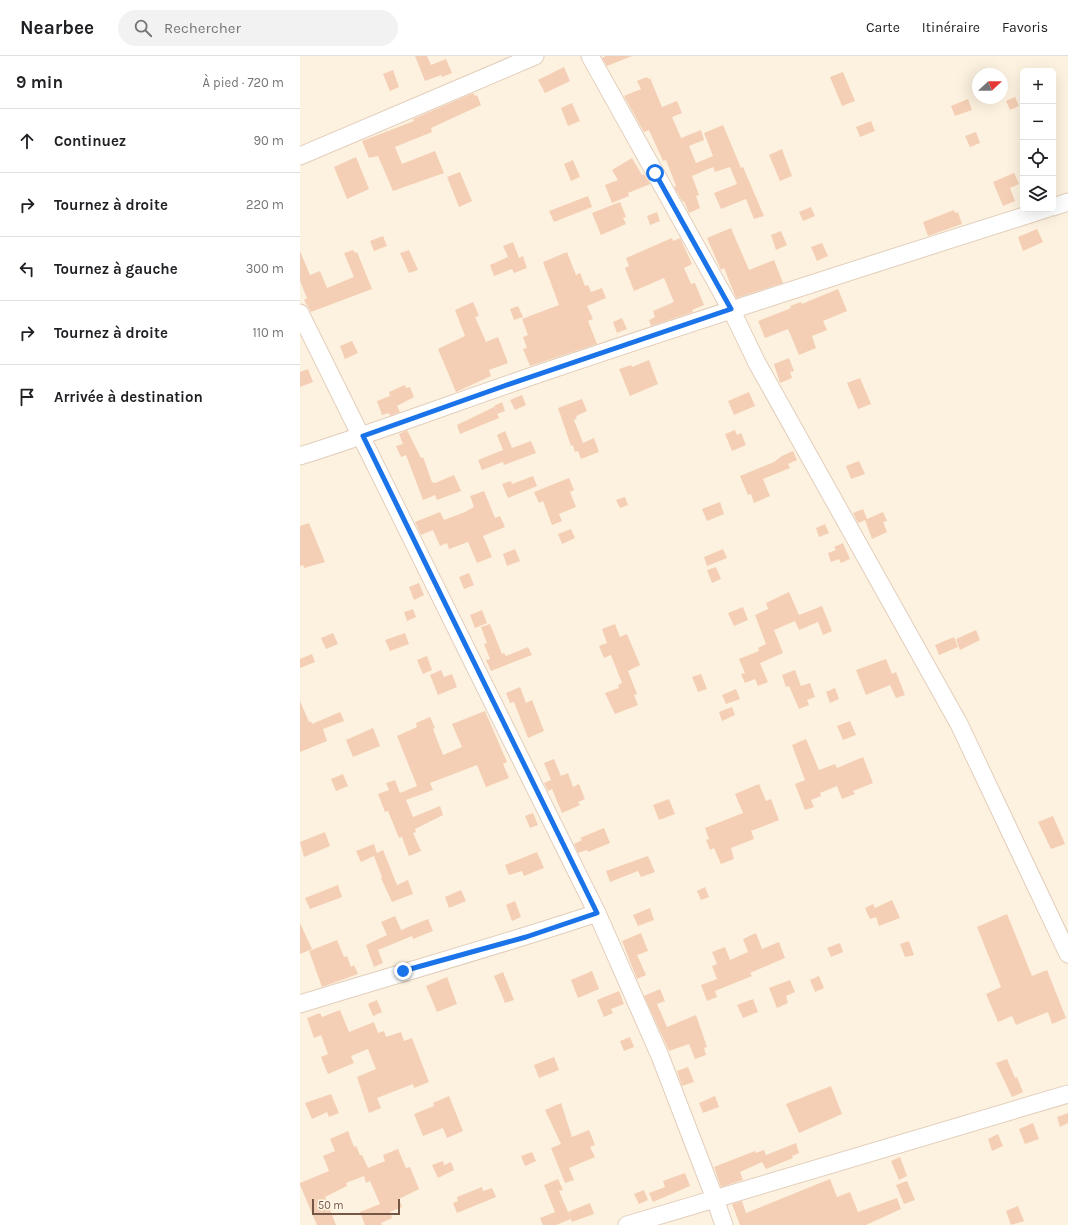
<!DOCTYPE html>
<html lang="fr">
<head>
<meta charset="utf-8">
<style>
	body { margin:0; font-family:Karla,sans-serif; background:#f2f2f2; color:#202124 }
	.controls { position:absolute; right:12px; top:12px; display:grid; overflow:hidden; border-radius:6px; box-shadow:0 4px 16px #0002 }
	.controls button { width:36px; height:36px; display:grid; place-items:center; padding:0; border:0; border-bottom:1px solid #e0e0e0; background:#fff; color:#202124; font:20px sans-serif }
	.compass { position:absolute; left:672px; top:12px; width:36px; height:36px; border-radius:50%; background:#fff; box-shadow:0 4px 16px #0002; rotate:68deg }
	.scale { position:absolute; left:12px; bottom:10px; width:88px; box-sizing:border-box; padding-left:4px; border:2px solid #755746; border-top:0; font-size:11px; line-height:14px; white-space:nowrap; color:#755746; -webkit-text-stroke:3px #fff6e7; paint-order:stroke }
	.stop { position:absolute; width:12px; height:12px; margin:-9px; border:3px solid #1a73e8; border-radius:50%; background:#fff }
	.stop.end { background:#1a73e8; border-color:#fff; box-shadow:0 1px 4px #0008 }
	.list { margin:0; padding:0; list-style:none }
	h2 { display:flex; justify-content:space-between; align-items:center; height:52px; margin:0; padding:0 16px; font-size:17px }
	h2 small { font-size:13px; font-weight:400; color:#757577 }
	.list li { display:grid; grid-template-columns:26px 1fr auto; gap:12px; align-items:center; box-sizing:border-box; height:64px; padding:0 16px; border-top:1px solid #e0e0e0 }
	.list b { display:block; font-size:15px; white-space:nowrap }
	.list em { font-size:13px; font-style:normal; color:#757577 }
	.icon { flex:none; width:22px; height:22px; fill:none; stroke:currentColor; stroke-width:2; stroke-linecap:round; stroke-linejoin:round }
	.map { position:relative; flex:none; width:768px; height:1169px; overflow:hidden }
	header { display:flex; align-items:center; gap:24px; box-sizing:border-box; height:56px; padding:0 20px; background:#fff; border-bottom:1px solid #e0e0e0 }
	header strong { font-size:19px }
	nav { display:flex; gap:22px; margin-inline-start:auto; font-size:14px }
	.search { width:280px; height:36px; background:#f2f2f2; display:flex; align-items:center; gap:10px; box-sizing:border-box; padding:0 14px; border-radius:22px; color:#757577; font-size:15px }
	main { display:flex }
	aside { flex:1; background:#fff }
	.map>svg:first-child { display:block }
</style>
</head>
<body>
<header>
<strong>Nearbee</strong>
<div class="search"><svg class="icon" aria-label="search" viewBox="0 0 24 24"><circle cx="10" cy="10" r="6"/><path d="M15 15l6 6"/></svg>Rechercher</div>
<nav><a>Carte</a><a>Itinéraire</a><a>Favoris</a></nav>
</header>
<main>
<aside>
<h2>9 min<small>À pied · 720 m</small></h2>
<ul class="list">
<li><svg class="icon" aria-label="ahead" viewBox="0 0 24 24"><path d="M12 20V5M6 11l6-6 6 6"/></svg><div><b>Continuez</b></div><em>90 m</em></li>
<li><svg class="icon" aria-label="right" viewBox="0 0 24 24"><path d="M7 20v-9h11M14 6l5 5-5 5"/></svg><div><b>Tournez à droite</b></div><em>220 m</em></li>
<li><svg class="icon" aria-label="left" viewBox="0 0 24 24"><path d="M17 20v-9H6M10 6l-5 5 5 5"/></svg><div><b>Tournez à gauche</b></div><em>300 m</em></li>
<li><svg class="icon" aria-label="right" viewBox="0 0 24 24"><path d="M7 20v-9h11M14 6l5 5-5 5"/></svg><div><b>Tournez à droite</b></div><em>110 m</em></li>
<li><svg class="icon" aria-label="arrive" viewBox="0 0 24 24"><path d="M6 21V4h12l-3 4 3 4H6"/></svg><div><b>Arrivée à destination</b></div></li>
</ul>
</aside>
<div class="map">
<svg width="768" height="1169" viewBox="0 0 768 1169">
	<rect width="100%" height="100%" fill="#fdf2df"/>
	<g fill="#f4cfb5">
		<path d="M115,0H127L131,9L146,3L152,17L142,21L141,19L125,25Z"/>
		<path d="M306,0H332L307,10L302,2Z"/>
		<path d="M264,11L270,25L245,37L238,24Z"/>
		<path d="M93,14L99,31L90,35L83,18Z"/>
		<path d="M543,16L555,45L542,50L530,21Z"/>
		<path d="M347,21L348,23L350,22L362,51L377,45L382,57L372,61L381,82L401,74L404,84L389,90L396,107L413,100L404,77L423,69L441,112L443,111L464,160L454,163L446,143L421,153L414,137L437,128L430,111L415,116L413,111L392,120L399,139L396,140L400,152L389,157L384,145L383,146L374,131L376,130L366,104L363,105L349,74L344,76L324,40L341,33L337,25Z"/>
		<path d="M173,37L175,40L177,39L181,49L131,72L132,76L95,91L102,108L135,95L144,117L93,135L78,100L69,102L62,85L114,65L113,63Z"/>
		<path d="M715,41L719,50L710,54L706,45Z"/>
		<path d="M668,43L672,54L655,60L651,50Z"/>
		<path d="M272,47L280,65L268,70L261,52Z"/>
		<path d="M571,65L575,75L560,81L556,71Z"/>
		<path d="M676,76L680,87L670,91L665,80Z"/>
		<path d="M482,93L492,120L480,125L469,99Z"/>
		<path d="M56,101L69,133L47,143L34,111Z"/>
		<path d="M332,102L342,119L344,118L350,128L328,137L329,140L312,147L305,129L318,124L312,114Z"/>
		<path d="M273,104L280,121L271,125L264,108Z"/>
		<path d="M160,116L172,145L159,151L147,121Z"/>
		<path d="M714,117L719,128L710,132L715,145L703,150L693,126Z"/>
		<path d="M288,140L292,151L254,166L249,155Z"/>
		<path d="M320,146L326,161L323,162L326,168L301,179L292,157Z"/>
		<path d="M511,151L515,160L503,165L499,156Z"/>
		<path d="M654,154L655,157L658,156L662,168L628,180L623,166Z"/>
		<path d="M357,156L360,165L350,169L347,160Z"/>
		<path d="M431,172L449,214L474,204L483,227L436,242L424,212L421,214L407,182Z"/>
		<path d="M737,173L743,186L723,195L718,181Z"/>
		<path d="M481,175L487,189L476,194L471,179Z"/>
		<path d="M83,180L87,190L74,195L70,185Z"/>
		<path d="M372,182L373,185L380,182L382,186L392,208L384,212L391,228L395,227L404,249L392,254L393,256L351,270L349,264L355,261L353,255L374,246L364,222L334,235L325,212L329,210L326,202Z"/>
		<path d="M213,186L219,202L223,200L227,212L214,217L212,213L194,220L190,209L208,201L203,190Z"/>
		<path d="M522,187L528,200L517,205L511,191Z"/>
		<path d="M53,194L55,197L57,196L72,233L11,256L4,244L7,242L0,225V195L10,219L20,215L27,232L54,221L44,197Z"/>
		<path d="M109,194L118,214L109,217L100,197Z"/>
		<path d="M267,196L276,219L280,217L285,230L288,229L291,236L302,232L306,242L287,250L293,263L288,265L297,288L230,310L223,293L227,292L223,281L228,279L222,263L259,249L243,206Z"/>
		<path d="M538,233L547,255L523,265L527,274L512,280L516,292L499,299L488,273L465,282L458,265L491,252L490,250L501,246L502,248Z"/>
		<path d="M173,246L179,260L175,261L186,286L198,281L208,307L189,314L191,320L156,336L138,293L165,280L155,254Z"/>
		<path d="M218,250L223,261L214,264L210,253Z"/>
		<path d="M322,262L327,273L317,277L313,266Z"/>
		<path d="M52,285L58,297L45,303L40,290Z"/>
		<path d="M489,302L494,315L490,316L492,322L480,327L474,308Z"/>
		<path d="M349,304L358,328L330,340L319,313L331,309L332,311Z"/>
		<path d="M8,313L13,326L0,331V316Z"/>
		<path d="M560,322L571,348L558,353L547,327Z"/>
		<path d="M105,329L106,332L110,331L114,341L97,350L100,356L90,360L89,357L82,359L77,345L90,340L89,336Z"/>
		<path d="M449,336L455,350L434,359L428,345Z"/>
		<path d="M222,339L226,349L215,354L210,344Z"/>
		<path d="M282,343L287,355L276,360L277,362L274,364L283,387L294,382L299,396L281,403L278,395L275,396L273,389L271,390L258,352Z"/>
		<path d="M202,346L205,355L197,358L194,350Z"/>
		<path d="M194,351L199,362L160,378L157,369Z"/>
		<path d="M107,374L121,402L123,401L132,426L135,427L154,419L161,435L137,444L135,439L123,444L106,399L101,401L96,390L103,388L99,378Z"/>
		<path d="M435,374L437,379L441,377L446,389L432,395L425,378Z"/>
		<path d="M205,375L212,392L231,385L236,397L204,409L203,406L182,414L178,404L203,394L197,379Z"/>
		<path d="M493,395L497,404L488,408L490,412L463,423L470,440L454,447L451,438L448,439L440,420L474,406L482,400Z"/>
		<path d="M559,405L565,418L551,423L546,410Z"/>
		<path d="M233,420L237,430L208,442L202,428L211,425L212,428Z"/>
		<path d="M269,422L274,434L270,436L276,451L259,458L262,465L252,469L243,445L239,447L234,436Z"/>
		<path d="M184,435L195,462L200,460L205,471L183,480L192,501L177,507L168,486L149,493L147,487L140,490L133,474L121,479L115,466L140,456L144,464L165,456L174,451L170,440Z"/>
		<path d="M325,441L328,449L320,452L316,444Z"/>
		<path d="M420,446L424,458L407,465L402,453Z"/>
		<path d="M563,453L567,463L583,456L587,465L583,466L587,476L572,483L565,464L558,467L553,457Z"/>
		<path d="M9,467L25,506L4,512L3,509L0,510V470Z"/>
		<path d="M525,468L529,477L519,481L516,472Z"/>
		<path d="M271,473L275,482L262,488L258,478Z"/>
		<path d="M543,487L550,503L541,507L539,503L531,506L528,497L536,494L534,491Z"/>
		<path d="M215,493L220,505L207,510L203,498Z"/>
		<path d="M423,493L427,502L407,510L404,501Z"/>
		<path d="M416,511L421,523L412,527L407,514Z"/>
		<path d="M169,517L174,529L164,533L159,521Z"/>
		<path d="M119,527L124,539L114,544L109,531Z"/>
		<path d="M489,536L499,559L522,550L532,575L523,579L518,566L499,574L495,565L474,574L483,597L460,607L468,626L458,630L455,623L445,627L441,618L445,617L439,603L459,595L458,592L466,588L455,559L468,553L466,547Z"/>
		<path d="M443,551L448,564L434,570L428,557Z"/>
		<path d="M113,553L116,561L107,565L104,556Z"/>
		<path d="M182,554L187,567L175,572L170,559Z"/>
		<path d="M190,568L202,598L204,597L206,600L228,591L232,599L191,615L186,604L190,603L184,588L187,587L181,571Z"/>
		<path d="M315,568L320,581L327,578L340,609L328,615L337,638L334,639L338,649L315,658L305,637L319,632L318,629L322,627L311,599L304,602L299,590L307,587L302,573Z"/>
		<path d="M676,574L680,584L660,594L656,583Z"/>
		<path d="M33,577L38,588L26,593L21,582Z"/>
		<path d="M105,577L109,588L90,595L85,584Z"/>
		<path d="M654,581L658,591L639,599L635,589Z"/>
		<path d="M12,598L15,606L0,612V603Z"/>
		<path d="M127,600L132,614L123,618L117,604Z"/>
		<path d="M586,603L592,618L596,616L605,639L596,642L590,629L566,639L556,614Z"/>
		<path d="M141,614L144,621L152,618L157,631L138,639L130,619Z"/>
		<path d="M495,614L501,630L510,627L515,641L507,644L509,649L499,653L489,630L486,631L482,619Z"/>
		<path d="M401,618L407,633L398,636L392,621Z"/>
		<path d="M220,631L226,647L232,644L244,675L228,682L214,646L210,647L206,637Z"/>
		<path d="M535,632L539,643L530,647L526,636Z"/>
		<path d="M436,633L440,643L426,648L422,639Z"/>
		<path d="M0,645L9,666L11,665L12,668L40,656L44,665L23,673L27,685L0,696Z"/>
		<path d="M432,651L435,659L422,665L419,656Z"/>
		<path d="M185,655L207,706L203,708L209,722L186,731L177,709L130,727L133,734L106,744L113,761L140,750L143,759L115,773L116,776L113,777L121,795L109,800L102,781L99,782L88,755L85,756L78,738L89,734L86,727L95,724L100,737L117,730L97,680L117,671L116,667L130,661L135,672L133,673L143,699L162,691L152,668Z"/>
		<path d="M550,665L556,679L543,684L537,670Z"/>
		<path d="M73,672L80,690L53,701L46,684Z"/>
		<path d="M506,683L519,714L535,708L537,712L563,701L573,727L553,735L555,738L542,743L537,730L520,737L521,740L511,744L514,751L505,754L495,728L505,724L492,689Z"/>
		<path d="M254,703L261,720L268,717L273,731L279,728L285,743L278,746L280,749L262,757L252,733L248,735L244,727L251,724L244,707Z"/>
		<path d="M43,718L48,730L36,735L31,723Z"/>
		<path d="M459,728L466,745L471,743L479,764L451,775L454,783L431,792L434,803L421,808L414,792L410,794L406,784L409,783L405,772L443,757L435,738Z"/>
		<path d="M369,743L375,758L359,764L353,749Z"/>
		<path d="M233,757L238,769L230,772L225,760Z"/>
		<path d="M753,760L765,788L751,793L738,766Z"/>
		<path d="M304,772L310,787L288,796L287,794L278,797L274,788L282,784L280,782Z"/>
		<path d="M25,776L30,790L4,801L0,786Z"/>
		<path d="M74,788L77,797L83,794L97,829L108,824L113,838L92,846L81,822L82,821L74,800L61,806L56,795Z"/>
		<path d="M237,796L244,812L224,820L222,815L209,819L205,809Z"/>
		<path d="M348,800L355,816L341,821L338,815L310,826L306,815Z"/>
		<path d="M38,829L42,841L10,853L5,842Z"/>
		<path d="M405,831L409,841L401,844L397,835Z"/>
		<path d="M161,834L166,845L149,852L145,841Z"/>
		<path d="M592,844L600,862L579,870L576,861L570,863L565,852L573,848L575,852Z"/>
		<path d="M215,845L221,861L212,865L206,849Z"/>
		<path d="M350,852L354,864L338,870L333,859Z"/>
		<path d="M707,858L732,920L747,914L766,962L752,968L748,956L716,969L712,960L698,966L686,938L701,931L677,871Z"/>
		<path d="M95,860L101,874L128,863L133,875L113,883L112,880L78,894L83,907L74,911L66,889L87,879L81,866Z"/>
		<path d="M0,867L12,893L0,898Z"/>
		<path d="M341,877L348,895L337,899L346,919L337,923L322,885Z"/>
		<path d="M456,877L462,893L479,886L485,902L450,917L452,920L415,935L417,941L407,945L401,929L417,923L412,910L417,908L412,896L425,891L430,904L448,896L443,883Z"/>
		<path d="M37,884L44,901L47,900L51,911L54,909L58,918L22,931L9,895Z"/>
		<path d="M609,885L614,899L605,901L600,888Z"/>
		<path d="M540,887L543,896L531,901L527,892Z"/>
		<path d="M292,915L299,933L278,942L271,924Z"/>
		<path d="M203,916L214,944L205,947L194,920Z"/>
		<path d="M519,920L524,932L515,936L510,924Z"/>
		<path d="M147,921L157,948L137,956L126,930Z"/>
		<path d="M490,924L495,936L486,940L488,947L477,952L469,932Z"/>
		<path d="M360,933L365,945L357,948L367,971L396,959L407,991L404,992L406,999L395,1003L389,988L369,995L344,940Z"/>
		<path d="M319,935L324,948L311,953L313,957L304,961L297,944Z"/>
		<path d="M453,943L458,956L443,962L437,949Z"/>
		<path d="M77,944L82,956L73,960L68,948Z"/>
		<path d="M40,954L49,976L74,966L78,977L84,975L86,981L101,976L104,985L112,982L129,1026L114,1032L113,1028L77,1042L81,1052L69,1057L57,1021L76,1013L68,993L51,1000L54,1007L28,1018L21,1001L28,998L21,979L14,982L7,962L20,957L22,961Z"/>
		<path d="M330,981L334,991L324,995L320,985Z"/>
		<path d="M254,1001L259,1014L239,1022L234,1009Z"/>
		<path d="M707,1003L715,1022L717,1021L723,1036L712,1041L696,1007Z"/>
		<path d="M388,1011L394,1026L382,1030L377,1015Z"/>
		<path d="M531,1030L542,1058L499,1077L486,1048Z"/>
		<path d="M31,1038L39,1057L29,1061L27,1056L12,1063L5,1047Z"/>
		<path d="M149,1040L163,1075L147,1082L143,1072L123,1080L114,1058L134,1050L133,1047Z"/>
		<path d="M415,1040L419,1051L403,1057L399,1047Z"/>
		<path d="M261,1047L272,1081L289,1074L295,1089L290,1091L295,1101L269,1112L274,1124L265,1127L251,1092L261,1088L245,1054Z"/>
		<path d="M768,1057V1067L760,1071L757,1061Z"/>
		<path d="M733,1067L739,1083L725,1088L719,1073Z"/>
		<path d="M48,1075L54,1091L56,1090L60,1099H62L68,1112L85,1105L83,1099L98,1093L106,1112L110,1111L119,1133L99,1143L102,1151L90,1156L92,1162L81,1167L82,1169H65L60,1156L80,1148L70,1125L66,1127L64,1120L46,1127L47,1130L25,1141L36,1169H17L0,1129V1127L29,1115L23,1100L35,1095L30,1083Z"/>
		<path d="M698,1078L703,1090L692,1095L688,1083Z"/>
		<path d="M496,1087L499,1097L492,1100L493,1102L466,1113L462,1106L440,1116L443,1124L421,1131L414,1111L455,1095L456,1097L464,1094L466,1099Z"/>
		<path d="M232,1096L236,1105L225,1110L221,1100Z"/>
		<path d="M600,1101L607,1120L599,1124L591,1105Z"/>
		<path d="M143,1105L144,1109L151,1106L154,1114L138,1122L132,1109Z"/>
		<path d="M385,1117L390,1130L353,1146L349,1137L365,1131L363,1125Z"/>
		<path d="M258,1123L263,1134L259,1135L271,1163L256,1169H243L240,1162L255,1156L244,1129Z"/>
		<path d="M530,1123L537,1141L550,1136L558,1156L597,1142L601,1153L566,1169H440L432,1148L442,1145L446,1157Z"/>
		<path d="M607,1125L615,1144L604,1148L596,1129Z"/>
		<path d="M182,1131L183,1135L192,1132L196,1141L157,1157L153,1147L158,1145L157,1141Z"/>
		<path d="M344,1134L348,1144L339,1148L334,1138Z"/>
		<path d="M290,1147L294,1158L272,1166L268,1156Z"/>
		<path d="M718,1150L724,1165L711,1169L706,1155Z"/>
	</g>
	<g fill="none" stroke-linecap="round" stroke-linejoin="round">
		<g stroke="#e2cebb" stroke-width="19">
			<g id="minor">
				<path d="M290,0L431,253L457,307L659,668L768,898"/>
				<path d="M0,100L235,0"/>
				<path d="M753,151L768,146"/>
				<path d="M0,257L297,857L360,1000L415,1143L424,1169"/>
				<path d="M0,400C83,374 164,343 247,315C412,259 579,206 746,153"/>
				<path d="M0,948C99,917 199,890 297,857"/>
				<path d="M327,1169L768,1038"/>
			</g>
		</g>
		<use href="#minor" stroke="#fff" stroke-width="17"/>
	</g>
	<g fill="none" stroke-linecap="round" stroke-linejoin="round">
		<path stroke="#1a73e8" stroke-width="5" d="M103,915L226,881L297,857L63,380L204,330L431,253L355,117"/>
	</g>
</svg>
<div class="controls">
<button>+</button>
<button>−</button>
<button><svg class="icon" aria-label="locate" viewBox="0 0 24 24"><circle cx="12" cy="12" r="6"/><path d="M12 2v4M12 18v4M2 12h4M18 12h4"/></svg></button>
<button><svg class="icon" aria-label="layers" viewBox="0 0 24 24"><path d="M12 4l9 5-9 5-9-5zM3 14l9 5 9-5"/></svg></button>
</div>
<svg class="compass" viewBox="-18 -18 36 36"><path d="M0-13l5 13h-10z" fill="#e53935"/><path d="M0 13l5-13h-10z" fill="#757577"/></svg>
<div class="scale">50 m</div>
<div class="stop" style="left:355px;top:117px"></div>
<div class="stop end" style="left:103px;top:915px"></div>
</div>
</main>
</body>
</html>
